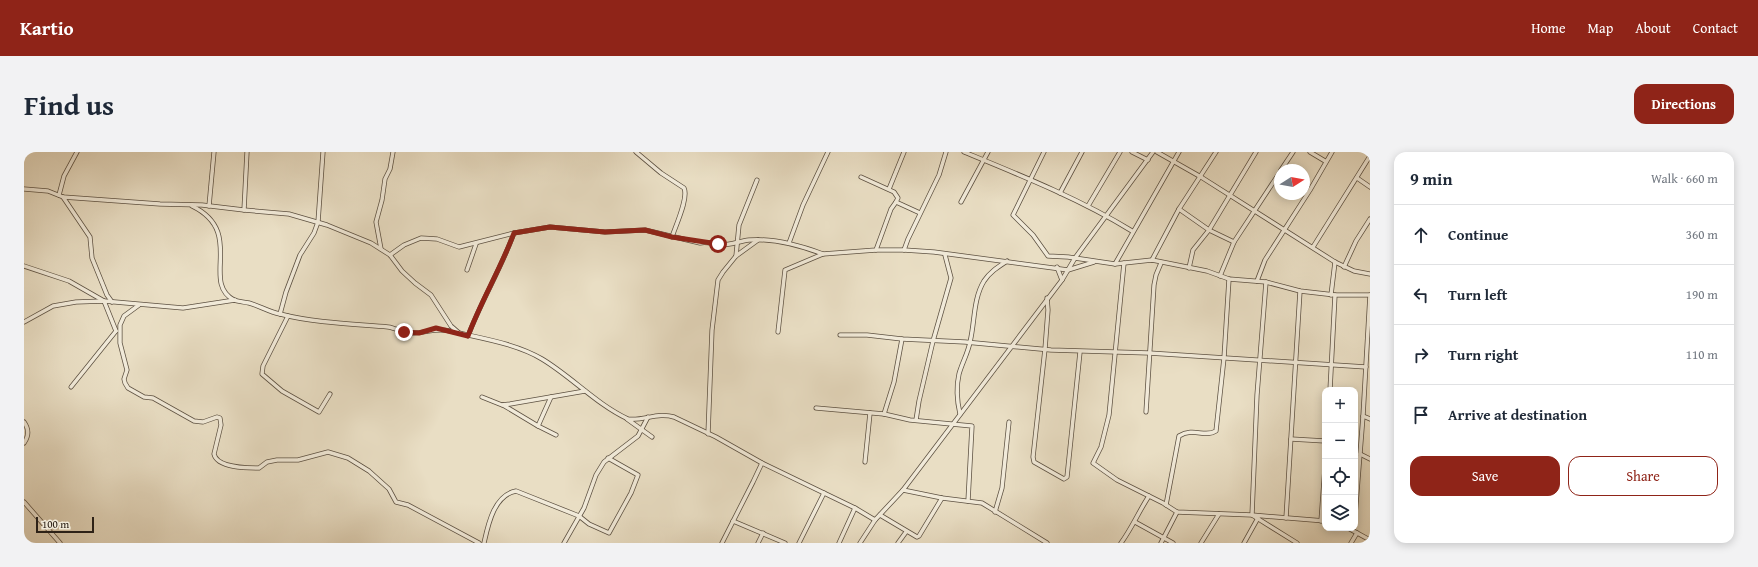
<!DOCTYPE html>
<html lang="en">
<head>
<meta charset="utf-8">
<style>
	body { margin:0; font-family:"Gentium Book Plus",serif; background:#f2f2f3; color:#1f2937 }
	.controls { position:absolute; right:12px; bottom:12px; display:grid; overflow:hidden; border-radius:8px; box-shadow:0 2px 10px #0003 }
	.controls button { width:36px; height:36px; display:grid; place-items:center; padding:0; border:0; border-bottom:1px solid #e0e1e3; background:#fff; color:#1f2937; font:20px sans-serif }
	.compass { position:absolute; left:1250px; top:12px; width:36px; height:36px; border-radius:50%; background:#fff; box-shadow:0 2px 10px #0003; rotate:79deg }
	.scale { position:absolute; left:12px; bottom:10px; width:58px; box-sizing:border-box; padding-left:4px; border:2px solid #2e2217; border-top:0; font-size:11px; line-height:14px; white-space:nowrap; color:#2e2217; -webkit-text-stroke:3px #f1ead9; paint-order:stroke }
	.stop { position:absolute; width:12px; height:12px; margin:-9px; border:3px solid #8f2418; border-radius:50%; background:#fff }
	.stop.end { background:#8f2418; border-color:#fff; box-shadow:0 1px 4px #0008 }
	.list { margin:0; padding:0; list-style:none }
	h2 { display:flex; justify-content:space-between; align-items:center; height:52px; margin:0; padding:0 16px; font-size:17px }
	h2 small { font-size:13px; font-weight:400; color:#747a83 }
	.list li { display:grid; grid-template-columns:26px 1fr auto; gap:12px; align-items:center; box-sizing:border-box; height:60px; padding:0 16px; border-top:1px solid #e0e1e3 }
	.list b { display:block; font-size:15px; white-space:nowrap }
	.list em { font-size:13px; font-style:normal; color:#747a83 }
	.actions { display:flex; gap:8px; padding:12px 16px }
	.actions a { flex:1; padding:9px 0; border:1px solid #8f2418; border-radius:12px; text-align:center; font-size:14px; color:#8f2418 }
	.actions .main { background:#8f2418; color:#fff }
	.icon { flex:none; width:22px; height:22px; fill:none; stroke:currentColor; stroke-width:2; stroke-linecap:round; stroke-linejoin:round }
	.map { position:relative; flex:none; width:1346px; height:391px; overflow:hidden; border-radius:12px }
	header { display:flex; align-items:center; gap:24px; box-sizing:border-box; height:56px; padding:0 20px; background:#8f2418; color:#fff }
	header strong { font-size:19px }
	nav { display:flex; gap:22px; margin-inline-start:auto; font-size:14px }
	.intro { display:flex; align-items:center; justify-content:space-between; box-sizing:border-box; height:96px; padding:0 24px }
	h1 { margin:0; font-size:28px }
	.button { padding:10px 18px; border-radius:12px; background:#8f2418; color:#fff; font-size:14px; font-weight:700 }
	main { display:flex; gap:24px; padding:0 24px }
	aside { flex:1; background:#fff; border-radius:12px; box-shadow:0 2px 10px #0003 }
	.map>svg:first-child { display:block }
</style>
</head>
<body>
<header>
<strong>Kartio</strong>
<nav><a>Home</a><a>Map</a><a>About</a><a>Contact</a></nav>
</header>
<div class="intro"><h1>Find us</h1><a class="button">Directions</a></div>
<main>
<div class="map">
<svg width="1346" height="391" viewBox="0 0 1346 391">
	<rect width="100%" height="100%" fill="#e9dec4"/>
	<filter id="stains"><feTurbulence type="fractalNoise" baseFrequency=".005" numOctaves="4"/><feColorMatrix values="0 0 0 0 .2 0 0 0 0 .09 0 0 0 0 .02 0 0 0 .5 -.17"/></filter>
	<radialGradient id="worn" r=".72"><stop offset=".6" stop-color="#630" stop-opacity="0"/><stop offset="1" stop-color="#630" stop-opacity=".3"/></radialGradient>
	<g fill="none" stroke-linecap="round" stroke-linejoin="round">
		<g stroke="#5d5142" stroke-width="5">
			<g id="minor">
				<path d="M612,0L637,21L660,36C665,46 651,75 648,85"/>
				<path d="M940,0C996,23 1056,47 1108,79"/>
				<path d="M1020,0L989,63L1009,83L1024,104L1044,105L1091,112L1128,108L1183,119L1205,127L1242,130L1276,139L1311,143H1346"/>
				<path d="M1108,0L1124,8"/>
				<path d="M1133,0L1177,25L1311,110L1330,119L1346,122"/>
				<path d="M1286,0L1301,9"/>
				<path d="M1257,18L1269,0"/>
				<path d="M837,25L870,40L874,46L872,50L896,61"/>
				<path d="M1333,26L1346,35"/>
				<path d="M0,37L24,39L39,45L136,52L178,53L220,58L223,0"/>
				<path d="M865,37L880,0"/>
				<path d="M1036,41L1058,0"/>
				<path d="M35,43L40,24L53,0"/>
				<path d="M39,45L66,85L68,106L83,143L88,150"/>
				<path d="M937,50L964,0"/>
				<path d="M168,54C222,80 176,130 210,148C215,150 221,150 225,151C236,154 245,160 256,162C291,171 328,172 364,175C372,176 379,181 387,181C402,182 409,175 426,179C455,186 491,191 518,207C548,225 572,252 604,267C620,269 634,260 650,265L692,285L738,311L831,356L851,368L879,338L918,346L958,351L1023,391"/>
				<path d="M185,54L190,0"/>
				<path d="M1064,54L1096,0"/>
				<path d="M1155,57L1185,78L1210,90"/>
				<path d="M220,58L265,62L303,73L347,91L366,103L378,119L391,131L407,143L427,174L435,181"/>
				<path d="M765,91L779,53L804,0"/>
				<path d="M1289,95L1346,4"/>
				<path d="M357,97L352,70L358,48L361,27L366,17L369,0"/>
				<path d="M852,98H880L910,100L1044,118L1070,110"/>
				<path d="M880,98L884,87L915,23L922,0"/>
				<path d="M366,103L380,93L397,86L413,87L435,95L490,81L526,75L581,80L621,78L676,91C684,89 690,93 697,93C707,93 716,89 725,88C750,86 775,93 799,102"/>
				<path d="M712,104L715,73L733,28"/>
				<path d="M1128,108L1155,57L1192,0"/>
				<path d="M1100,111L1085,263L1077,295L1069,311L1093,328L1139,351L1153,360L1228,363L1301,369"/>
				<path d="M1091,112L1155,0"/>
				<path d="M0,114L45,129L80,149L92,179"/>
				<path d="M1033,115L1038,128"/>
				<path d="M1320,115L1332,89L1346,67"/>
				<path d="M1165,116L1169,98L1185,78L1232,0"/>
				<path d="M443,118L452,92"/>
				<path d="M1196,124L1210,90L1256,20"/>
				<path d="M1233,129L1241,108L1286,38L1308,0"/>
				<path d="M1242,130L1233,243L1228,363L1273,391"/>
				<path d="M1307,143L1311,110"/>
				<path d="M1023,146L1024,158L1021,197L1009,305L1010,310L1040,327L1043,325L1056,200"/>
				<path d="M115,153L100,164L96,173V191L103,218L100,227L101,231L104,236L120,245L129,246L170,269L179,270L193,265L196,266L197,273L190,302C193,316 223,316 235,316L243,310L253,308H274L304,300L324,306L345,319L365,337L372,350L384,353L455,391"/>
				<path d="M256,162L262,140L276,103L290,81L294,70L299,0"/>
				<path d="M264,164L239,214L238,222L258,239L295,260L306,242"/>
				<path d="M0,170L29,154L52,150L80,149L159,156L211,148"/>
				<path d="M754,180L761,118L799,102L852,98L867,57L872,50"/>
				<path d="M816,183H843L878,187L941,190L1027,198L1125,201L1342,215"/>
				<path d="M444,184C457,149 477,117 490,81"/>
				<path d="M47,235L92,179"/>
				<path d="M1306,238L1311,143"/>
				<path d="M458,245L478,253L486,252L561,239"/>
				<path d="M479,253L514,274L532,283"/>
				<path d="M792,256L860,262L886,268L948,274L944,349"/>
				<path d="M1122,260L1130,133L1132,123L1137,111"/>
				<path d="M860,262L870,230L878,187"/>
				<path d="M936,262C933,249 932,235 935,222C938,211 944,201 946,190C951,170 949,147 960,129C966,120 974,115 983,109"/>
				<path d="M1339,264L1346,267"/>
				<path d="M603,267L628,285"/>
				<path d="M892,268L895,249L909,189L927,126L921,103"/>
				<path d="M0,270C5,277 5,284 0,291"/>
				<path d="M514,274L527,245"/>
				<path d="M684,282L688,178L694,128L699,120L712,104L734,88"/>
				<path d="M1267,287L1301,289"/>
				<path d="M1336,302L1346,307"/>
				<path d="M841,310L846,261"/>
				<path d="M879,338L1038,128L1051,106L1129,0"/>
				<path d="M0,350L36,391"/>
				<path d="M1142,353L1155,284C1170,275 1181,286 1192,279L1200,206L1205,127"/>
				<path d="M971,360L978,336L985,270"/>
				<path d="M856,363L893,385L895,384L918,346"/>
				<path d="M1331,365L1339,264L1346,143"/>
				<path d="M1262,366L1276,139"/>
				<path d="M709,369L761,391"/>
				<path d="M1297,369L1301,315"/>
				<path d="M1111,370L1149,391"/>
				<path d="M1324,376L1346,388"/>
				<path d="M460,391C464,373 470,343 492,339L555,364L565,372L585,381L607,341L614,323L584,306"/>
				<path d="M540,391L560,356L572,323L580,310L614,284L624,265"/>
				<path d="M698,391L729,330L738,311"/>
				<path d="M734,391L739,381"/>
				<path d="M775,391L800,341"/>
				<path d="M815,391L831,356"/>
				<path d="M836,391L851,368"/>
				<path d="M874,391L882,380"/>
				<path d="M1097,391C1108,376 1115,359 1125,344"/>
				<path d="M1137,391L1153,360"/>
				<path d="M1177,391L1195,362"/>
				<path d="M1220,391L1234,366"/>
				<path d="M1327,391L1333,381"/>
			</g>
		</g>
		<use href="#minor" stroke="#f1ead9" stroke-width="3.5"/>
	</g>
	<g fill="none" stroke-linecap="round" stroke-linejoin="round">
		<path stroke="#8f2418" stroke-width="5" d="M380,180L395,181L412,176L444,184C457,149 477,116 490,81L526,75L581,80L621,78L648,85L694,92"/>
	</g>
	<rect width="100%" height="100%" filter="url(#stains)"/>
	<rect width="100%" height="100%" fill="url(#worn)"/>
</svg>
<div class="controls">
<button>+</button>
<button>−</button>
<button><svg class="icon" aria-label="locate" viewBox="0 0 24 24"><circle cx="12" cy="12" r="6"/><path d="M12 2v4M12 18v4M2 12h4M18 12h4"/></svg></button>
<button><svg class="icon" aria-label="layers" viewBox="0 0 24 24"><path d="M12 4l9 5-9 5-9-5zM3 14l9 5 9-5"/></svg></button>
</div>
<svg class="compass" viewBox="-18 -18 36 36"><path d="M0-13l5 13h-10z" fill="#e53935"/><path d="M0 13l5-13h-10z" fill="#747a83"/></svg>
<div class="scale">100 m</div>
<div class="stop" style="left:694px;top:92px"></div>
<div class="stop end" style="left:380px;top:180px"></div>
</div>
<aside>
<h2>9 min<small>Walk · 660 m</small></h2>
<ul class="list">
<li><svg class="icon" aria-label="ahead" viewBox="0 0 24 24"><path d="M12 20V5M6 11l6-6 6 6"/></svg><div><b>Continue</b></div><em>360 m</em></li>
<li><svg class="icon" aria-label="left" viewBox="0 0 24 24"><path d="M17 20v-9H6M10 6l-5 5 5 5"/></svg><div><b>Turn left</b></div><em>190 m</em></li>
<li><svg class="icon" aria-label="right" viewBox="0 0 24 24"><path d="M7 20v-9h11M14 6l5 5-5 5"/></svg><div><b>Turn right</b></div><em>110 m</em></li>
<li><svg class="icon" aria-label="arrive" viewBox="0 0 24 24"><path d="M6 21V4h12l-3 4 3 4H6"/></svg><div><b>Arrive at destination</b></div></li>
</ul>
<div class="actions"><a class="main">Save</a><a>Share</a></div>
</aside>
</main>
</body>
</html>
